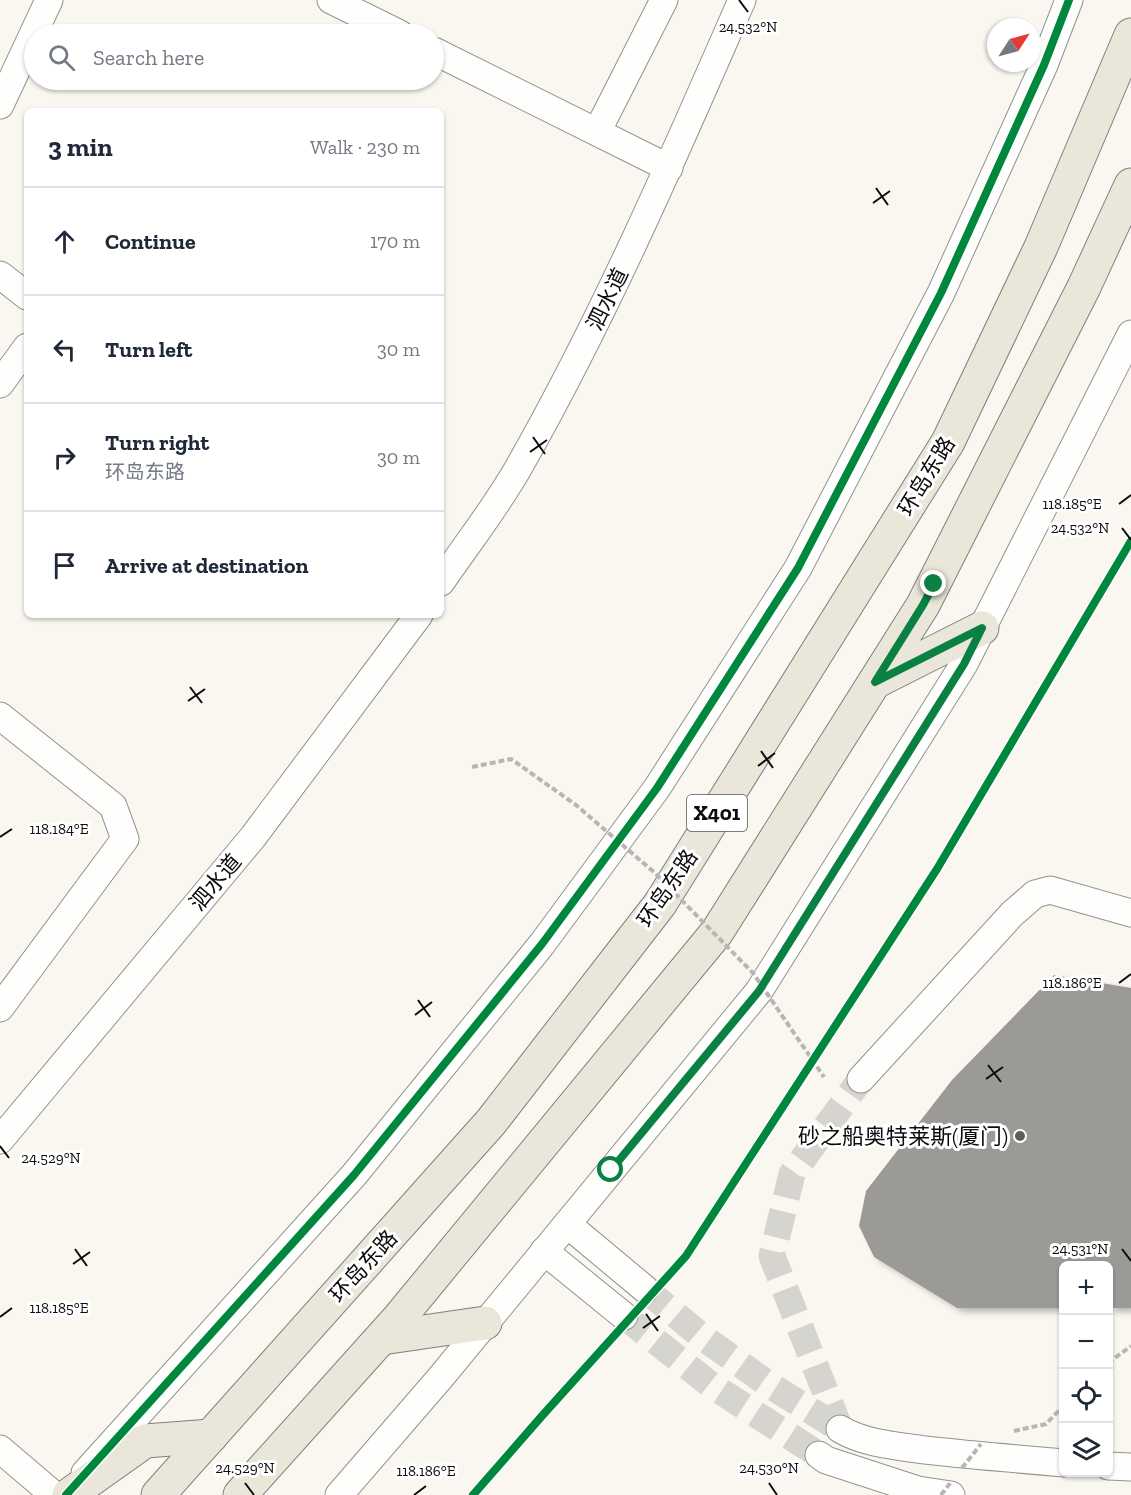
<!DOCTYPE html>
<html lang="en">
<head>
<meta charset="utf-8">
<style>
	body { margin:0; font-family:"Zilla Slab","Noto Sans SC",serif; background:#f2f2f3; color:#1f2937 }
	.controls { position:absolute; right:18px; bottom:18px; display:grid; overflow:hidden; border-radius:9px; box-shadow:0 2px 4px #0004 }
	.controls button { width:54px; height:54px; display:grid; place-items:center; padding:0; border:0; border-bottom:2px solid #e0e1e3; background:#fff; color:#1f2937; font:30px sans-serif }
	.compass { position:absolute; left:987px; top:18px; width:54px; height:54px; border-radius:50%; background:#fff; box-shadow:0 2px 4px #0004; rotate:54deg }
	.stop { position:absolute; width:18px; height:18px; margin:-14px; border:4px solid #0b8043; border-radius:50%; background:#fff }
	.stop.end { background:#0b8043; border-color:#fff; box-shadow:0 2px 6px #0008 }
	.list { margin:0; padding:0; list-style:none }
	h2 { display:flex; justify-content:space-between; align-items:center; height:78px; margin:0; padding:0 24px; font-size:26px }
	h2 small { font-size:20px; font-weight:400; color:#747a83 }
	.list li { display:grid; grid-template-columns:39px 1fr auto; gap:18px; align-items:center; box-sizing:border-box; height:108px; padding:0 24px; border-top:2px solid #e0e1e3 }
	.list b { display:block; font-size:22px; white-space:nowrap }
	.list p { margin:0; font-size:20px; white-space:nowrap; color:#747a83 }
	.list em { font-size:20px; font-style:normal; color:#747a83 }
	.icon { flex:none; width:33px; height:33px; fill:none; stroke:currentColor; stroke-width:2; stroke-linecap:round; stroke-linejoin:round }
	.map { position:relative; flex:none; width:1131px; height:1495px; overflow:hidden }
	.search { position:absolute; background:#fff; box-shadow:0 2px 4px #0004; left:24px; top:24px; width:420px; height:66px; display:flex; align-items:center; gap:15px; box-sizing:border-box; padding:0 21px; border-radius:33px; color:#747a83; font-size:22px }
	.panel { position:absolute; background:#fff; box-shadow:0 2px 4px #0004; left:24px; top:108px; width:420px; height:510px; border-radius:9px }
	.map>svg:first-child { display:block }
</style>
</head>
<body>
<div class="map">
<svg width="1131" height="1495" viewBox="0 0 1131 1495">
	<defs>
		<filter id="shadow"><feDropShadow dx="6" dy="4" stdDeviation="3" flood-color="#0004"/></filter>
	</defs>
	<rect width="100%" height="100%" fill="#f9f7f0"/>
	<path fill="#9c9a96" filter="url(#shadow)" d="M1054,975L1131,988V1308H1108V1266H1064V1308H957L874,1257L859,1226L866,1191L952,1080Z"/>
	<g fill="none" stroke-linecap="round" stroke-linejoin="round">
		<g stroke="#d5d4ce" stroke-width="27" stroke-dasharray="27 14" stroke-linecap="butt">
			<path d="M645,1289L701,1336L771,1386L840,1429"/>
			<path d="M624,1316L711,1385L819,1455"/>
			<path d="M840,1429L772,1256L792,1174L861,1079"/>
		</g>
		<g stroke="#93928f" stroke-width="29">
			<g id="minor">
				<path d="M331,0L400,34"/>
				<path d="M434,51L669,168"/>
				<path d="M0,105L49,0"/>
				<path d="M597,132L664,0"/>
				<path d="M0,275L27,296"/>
				<path d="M0,384L27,347"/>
				<path d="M441,582C467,544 497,506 520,465C605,315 673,158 742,0"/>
				<path d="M0,716L113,806L125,839L0,1008"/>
				<path d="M861,1079L1012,914L1035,894L1050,890L1131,913"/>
				<path d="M0,1140L253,837L419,615"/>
				<path d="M567,1224L645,1289"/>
				<path d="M544,1251L624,1316"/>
				<path d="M840,1429C865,1444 897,1446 925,1450C971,1455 1017,1459 1064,1463"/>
				<path d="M0,1449L54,1495"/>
				<path d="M819,1455L826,1460L918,1490L951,1495"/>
				<path d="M1108,1466L1131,1467"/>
				<path d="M85,1473L354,1175L542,944L657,788L798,568L941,293L1044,65L1069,0"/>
				<path d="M339,1495L441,1377L759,991L964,664L1131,334"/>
			</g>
		</g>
		<g stroke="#807f7c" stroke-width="35">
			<g id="major">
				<path d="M875,682L982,628"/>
				<path d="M382,1338L485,1323"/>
				<path d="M69,1495L145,1441L211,1436"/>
				<path d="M158,1495L491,1122L660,904L948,442L1041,247L1131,35"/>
				<path d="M240,1495L399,1318L717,932L923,605L1084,287L1131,185"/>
			</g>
		</g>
		<g stroke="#b7b6b5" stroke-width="4" stroke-dasharray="6 3" stroke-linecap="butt">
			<path d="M1108,1363L1131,1346"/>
			<path d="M1014,1431L1046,1424L1064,1405"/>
		</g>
		<use href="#minor" stroke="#fefefd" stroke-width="27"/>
		<use href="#major" stroke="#eae6d9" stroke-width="33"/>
		<g stroke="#b7b6b5" stroke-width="4" stroke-dasharray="6 3" stroke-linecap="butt">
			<path d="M472,767L511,759L576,805L655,873L753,973L824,1077"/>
			<path d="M962,1468L981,1444"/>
			<path d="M941,1495L951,1482"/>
		</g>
		<g stroke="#fff" stroke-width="11">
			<g id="cycleway">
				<path d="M66,1495L354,1175L542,944L657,788L798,568L941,293L1044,65L1069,0"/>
				<path d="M473,1495L541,1417L686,1256L937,869L1131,541"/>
			</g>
		</g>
		<use href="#cycleway" stroke="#00873e" stroke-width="8"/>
	</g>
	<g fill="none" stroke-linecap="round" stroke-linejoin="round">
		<path stroke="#0b8043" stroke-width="8" d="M611,1170L759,991L964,664L982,628L875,682L923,605L934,584"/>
	</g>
	<path fill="none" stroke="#0c0c0c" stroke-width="2" d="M739,0L748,12M876,188L888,205M873,203L890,191M533,437L545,454M530,452L547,440M1119,504L1131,495M1122,528L1131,540M190,687L202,703M188,701L205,689M761,751L773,768M758,766L775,753M0,837L12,829M1119,983L1131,974M418,1000L430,1017M415,1015L432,1002M988,1065L1001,1082M986,1079L1003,1067M0,1146L9,1158M75,1249L87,1266M1122,1249L1131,1261M73,1264L90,1252M646,1314L658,1331M0,1317L12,1308M643,1328L660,1316M245,1483L254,1495M769,1483L777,1495M414,1495L426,1486"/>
	<circle fill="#5f5e5c" stroke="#fff" stroke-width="2" cx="1020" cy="1136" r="6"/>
	<g text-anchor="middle" stroke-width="6" stroke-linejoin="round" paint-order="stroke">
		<rect fill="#fff" stroke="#555" stroke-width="1.5" x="687" y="795" width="60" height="36" rx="4.5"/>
		<g font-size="21" font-weight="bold" fill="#0c0c0c">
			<text x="717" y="820">X401</text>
		</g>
		<g font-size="22" fill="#0c0c0c" stroke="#fff">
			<text transform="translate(607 299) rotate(-64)" y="8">泗水道</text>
			<text transform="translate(926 476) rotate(-59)" y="8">环岛东路</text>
			<text transform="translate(215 882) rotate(-50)" y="8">泗水道</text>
			<text transform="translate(667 888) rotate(-56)" y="8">环岛东路</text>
			<text transform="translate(363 1266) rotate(-48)" y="8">环岛东路</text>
		</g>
		<g font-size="22" fill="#0c0c0c" stroke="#fff" text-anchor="end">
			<text x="1008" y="1144">砂之船奥特莱斯(厦门)</text>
		</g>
	</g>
	<g font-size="15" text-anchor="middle" fill="#0c0c0c" stroke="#fff" stroke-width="6" stroke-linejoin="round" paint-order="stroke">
		<text x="748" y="32">24.532°N</text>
		<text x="1072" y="509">118.185°E</text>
		<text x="1080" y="533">24.532°N</text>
		<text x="59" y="834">118.184°E</text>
		<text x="1072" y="988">118.186°E</text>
		<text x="51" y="1163">24.529°N</text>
		<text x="1080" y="1254">24.531°N</text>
		<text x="59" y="1313">118.185°E</text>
		<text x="245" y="1473">24.529°N</text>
		<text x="769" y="1473">24.530°N</text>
		<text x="426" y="1476">118.186°E</text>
	</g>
</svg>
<div class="controls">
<button>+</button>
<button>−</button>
<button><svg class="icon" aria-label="locate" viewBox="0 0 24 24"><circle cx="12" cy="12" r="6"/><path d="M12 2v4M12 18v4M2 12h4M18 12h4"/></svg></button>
<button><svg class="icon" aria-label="layers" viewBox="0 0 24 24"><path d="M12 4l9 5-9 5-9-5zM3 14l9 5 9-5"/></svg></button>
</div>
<svg class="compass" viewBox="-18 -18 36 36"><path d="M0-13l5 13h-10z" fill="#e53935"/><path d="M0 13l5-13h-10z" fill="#747a83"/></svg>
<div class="stop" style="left:611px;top:1170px"></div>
<div class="stop end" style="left:934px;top:584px"></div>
<div class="search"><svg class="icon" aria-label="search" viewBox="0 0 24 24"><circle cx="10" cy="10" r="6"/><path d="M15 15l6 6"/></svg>Search here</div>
<section class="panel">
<h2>3 min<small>Walk · 230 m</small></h2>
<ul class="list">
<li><svg class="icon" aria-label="ahead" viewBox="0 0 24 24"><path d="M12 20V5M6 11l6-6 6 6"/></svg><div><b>Continue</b></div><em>170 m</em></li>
<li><svg class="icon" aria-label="left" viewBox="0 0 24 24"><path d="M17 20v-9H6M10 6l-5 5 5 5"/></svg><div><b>Turn left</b></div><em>30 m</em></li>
<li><svg class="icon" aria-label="right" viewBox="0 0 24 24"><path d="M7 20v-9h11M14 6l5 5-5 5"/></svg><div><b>Turn right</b><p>环岛东路</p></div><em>30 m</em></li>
<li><svg class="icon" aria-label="arrive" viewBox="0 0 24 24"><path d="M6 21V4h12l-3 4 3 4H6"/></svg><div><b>Arrive at destination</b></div></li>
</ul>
</section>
</div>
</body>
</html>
